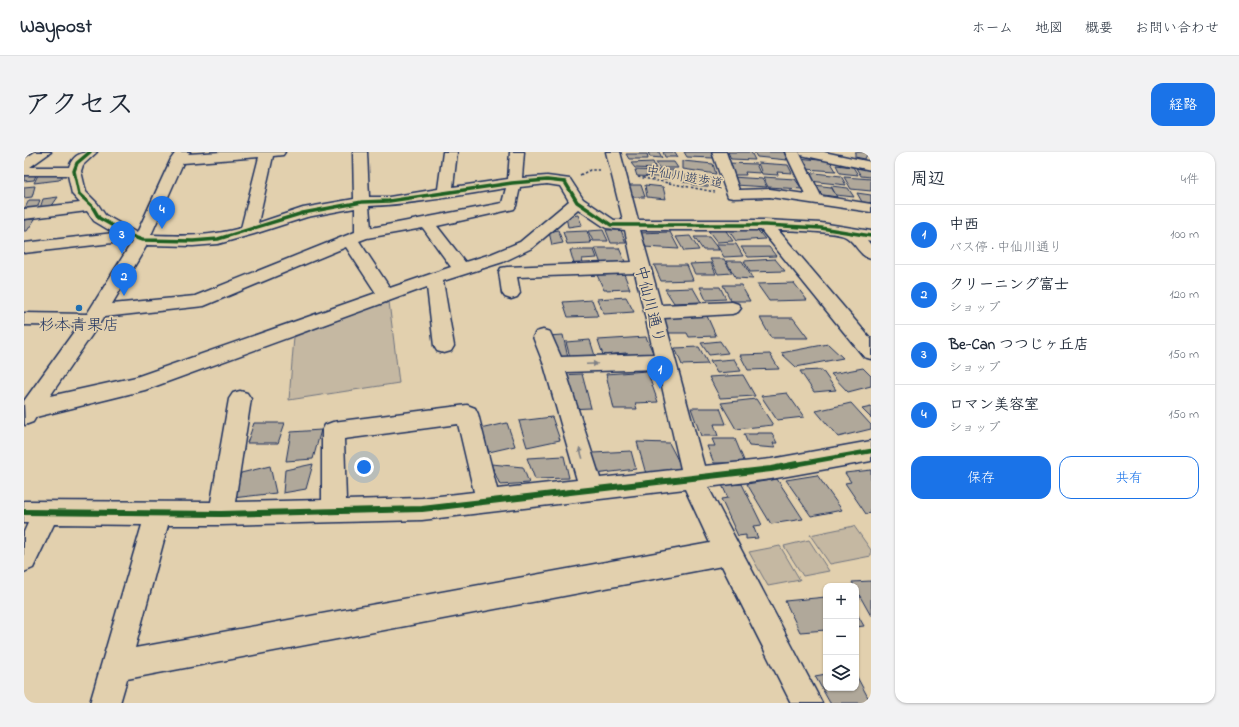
<!DOCTYPE html>
<html lang="ja">
<head>
<meta charset="utf-8">
<style>
	body { margin:0; font-family:"Indie Flower","Klee One",sans-serif; background:#f2f2f3; color:#1f2937 }
	.controls { position:absolute; right:12px; bottom:12px; display:grid; overflow:hidden; border-radius:8px; box-shadow:0 1px 3px #0004 }
	.controls button { width:36px; height:36px; display:grid; place-items:center; padding:0; border:0; border-bottom:1px solid #e0e1e3; background:#fff; color:#1f2937; font:20px sans-serif }
	.you { position:absolute; left:340px; top:315px; width:14px; height:14px; margin:-10px; border:3px solid #fff; border-radius:50%; background:#1a73e8; box-shadow:0 0 0 6px #1a73e833 }
	.badge { display:grid; place-items:center; width:26px; height:26px; border-radius:50%; background:#1a73e8; color:#fff; font-size:13px; font-weight:700 }
	.pin { position:absolute; translate:-50% -33px; filter:drop-shadow(0 1px 2px #0008) }
	.pin::after { content:''; position:absolute; top:21px; width:14px; height:12px; background:inherit; clip-path:polygon(0 0,100% 0,50% 100%) }
	.list { margin:0; padding:0; list-style:none }
	h2 { display:flex; justify-content:space-between; align-items:center; height:52px; margin:0; padding:0 16px; font-size:17px }
	h2 small { font-size:13px; font-weight:400; color:#747a83 }
	.list li { display:grid; grid-template-columns:26px 1fr auto; gap:12px; align-items:center; box-sizing:border-box; height:60px; padding:0 16px; border-top:1px solid #e0e1e3 }
	.list b { display:block; font-size:15px; white-space:nowrap }
	.list p { margin:0; font-size:13px; white-space:nowrap; color:#747a83 }
	.list em { font-size:13px; font-style:normal; color:#747a83 }
	.actions { display:flex; gap:8px; padding:12px 16px }
	.actions a { flex:1; padding:9px 0; border:1px solid #1a73e8; border-radius:12px; text-align:center; font-size:14px; color:#1a73e8 }
	.actions .main { background:#1a73e8; color:#fff }
	.icon { flex:none; width:22px; height:22px; fill:none; stroke:currentColor; stroke-width:2; stroke-linecap:round; stroke-linejoin:round }
	.map { position:relative; flex:none; width:847px; height:551px; overflow:hidden; border-radius:12px }
	header { display:flex; align-items:center; gap:24px; box-sizing:border-box; height:56px; padding:0 20px; background:#fff; border-bottom:1px solid #e0e1e3 }
	header strong { font-size:19px }
	nav { display:flex; gap:22px; margin-inline-start:auto; font-size:14px }
	.intro { display:flex; align-items:center; justify-content:space-between; box-sizing:border-box; height:96px; padding:0 24px }
	h1 { margin:0; font-size:28px }
	.button { padding:10px 18px; border-radius:12px; background:#1a73e8; color:#fff; font-size:14px; font-weight:700 }
	main { display:flex; gap:24px; padding:0 24px }
	aside { flex:1; background:#fff; border-radius:12px; box-shadow:0 1px 3px #0004 }
	.map>svg:first-child { display:block }
</style>
</head>
<body>
<header>
<strong>Waypost</strong>
<nav><a>ホーム</a><a>地図</a><a>概要</a><a>お問い合わせ</a></nav>
</header>
<div class="intro"><h1>アクセス</h1><a class="button">経路</a></div>
<main>
<div class="map">
<svg width="847" height="551" viewBox="0 0 847 551">
	<rect width="100%" height="100%" fill="#e2d0ae"/>
	<filter id="ink" filterUnits="userSpaceOnUse"><feTurbulence type="fractalNoise" baseFrequency=".025" numOctaves="2"/><feDisplacementMap in="SourceGraphic" scale="8" xChannelSelector="R" yChannelSelector="G"/><feConvolveMatrix kernelMatrix="1 2 1 2 8 2 1 2 1" color-interpolation-filters="sRGB"/></filter>
	<g filter="url(#ink)">
		<g fill="#c5b8a2" stroke="#707480">
			<path d="M365,150L375,231L265,248L270,185L346,156Z"/>
			<path d="M830,374L847,398V404L806,412L786,383Z"/>
			<path d="M785,388L805,419L779,424L760,394Z"/>
			<path d="M756,394L776,428L744,434L725,400Z"/>
		</g>
		<g fill="#b0a89a" stroke="#1b2f5e">
			<path d="M624,0H635L638,6L626,5Z"/>
			<path d="M639,0H651L654,5H641Z"/>
			<path d="M660,0H687L690,6L663,5Z"/>
			<path d="M704,0H727L731,8L707,7Z"/>
			<path d="M730,0H760L763,8L733,5Z"/>
			<path d="M831,0H844L841,7L831,5Z"/>
			<path d="M602,2H623L624,7H605Z"/>
			<path d="M774,6L806,9L812,19L781,17Z"/>
			<path d="M659,9L689,12L692,22L659,17Z"/>
			<path d="M629,10L632,17L611,16L607,11Z"/>
			<path d="M632,10H650L654,16H635Z"/>
			<path d="M704,11L732,12L736,21L721,20L722,23H709Z"/>
			<path d="M734,11L764,13L768,21L753,20L754,23L738,22Z"/>
			<path d="M812,13L829,15L834,23L816,21Z"/>
			<path d="M832,16L847,17V25L837,24Z"/>
			<path d="M611,18L633,19L635,25L613,24Z"/>
			<path d="M634,18H650L652,23H647L648,27H638Z"/>
			<path d="M782,20L817,24L822,33L786,29Z"/>
			<path d="M0,21H6L4,23H12L10,28L0,29Z"/>
			<path d="M40,22L35,28L10,31L14,23Z"/>
			<path d="M656,23L690,27L693,35L669,33L668,31L658,30Z"/>
			<path d="M708,25L738,27L743,35L711,33Z"/>
			<path d="M739,25L771,27L778,37L744,35Z"/>
			<path d="M820,25L847,27V39L827,37Z"/>
			<path d="M603,33H617L621,45H607Z"/>
			<path d="M621,33L639,35L642,47L623,45Z"/>
			<path d="M790,33L807,35L813,45L793,42Z"/>
			<path d="M11,34L8,45L0,46V35Z"/>
			<path d="M807,34L824,36L830,45L812,43Z"/>
			<path d="M833,41L847,43V51L838,50Z"/>
			<path d="M34,45L27,55L16,56L19,47Z"/>
			<path d="M5,48H16L13,56H1Z"/>
			<path d="M554,63L558,73L544,75L542,65Z"/>
			<path d="M11,67L3,79H0V68Z"/>
			<path d="M731,75L741,87L712,89L703,76Z"/>
			<path d="M700,76L709,89L693,90L683,77Z"/>
			<path d="M534,78L539,91L528,93L525,80Z"/>
			<path d="M579,78L584,89H569L564,79Z"/>
			<path d="M582,78H597L602,91H587Z"/>
			<path d="M563,79L567,91L543,92L539,80Z"/>
			<path d="M646,80L655,97L620,95L613,81Z"/>
			<path d="M666,84L675,98L660,99L652,85Z"/>
			<path d="M670,85H685L695,98H679Z"/>
			<path d="M692,92H712L719,104L700,105Z"/>
			<path d="M717,95H745L752,104L724,105Z"/>
			<path d="M571,96H595L602,112H577Z"/>
			<path d="M546,98H570L573,106L558,107L559,112H550Z"/>
			<path d="M686,107H700L708,121L694,122Z"/>
			<path d="M751,107L761,119L726,120L720,109Z"/>
			<path d="M702,109H718L729,127L712,126Z"/>
			<path d="M687,111L692,122H671L666,112Z"/>
			<path d="M630,113H663L669,128L637,129Z"/>
			<path d="M600,122L606,137L580,138L573,123Z"/>
			<path d="M770,131L783,148L745,149L733,132Z"/>
			<path d="M699,133H717L726,149H707Z"/>
			<path d="M676,135H696L702,147L682,148Z"/>
			<path d="M669,136L677,150L650,151L641,137Z"/>
			<path d="M602,145L610,160L580,162L573,147Z"/>
			<path d="M568,148L574,164L544,165L539,150Z"/>
			<path d="M683,164L692,184L665,185L663,181H644L638,166Z"/>
			<path d="M736,166H769L784,186H747Z"/>
			<path d="M539,183L544,206L528,207L523,184Z"/>
			<path d="M622,185L631,205L604,206L602,201L579,203L574,188Z"/>
			<path d="M566,188L572,207L547,209L542,190Z"/>
			<path d="M696,189L704,201L685,203L677,191Z"/>
			<path d="M804,192L819,206L772,215L757,201Z"/>
			<path d="M675,195L684,212L658,213L651,196Z"/>
			<path d="M746,202L755,217L724,218L716,203Z"/>
			<path d="M710,207L717,219L693,221L686,209Z"/>
			<path d="M839,216L847,224V234L824,240L807,222Z"/>
			<path d="M798,218L812,238L790,240L776,219Z"/>
			<path d="M623,219L634,250L611,251L613,257H590L582,222Z"/>
			<path d="M558,222L567,256L544,257L535,223Z"/>
			<path d="M719,223L731,244L696,246L685,225Z"/>
			<path d="M763,241L780,265L753,268L737,244Z"/>
			<path d="M732,247L749,273L712,277L697,251Z"/>
			<path d="M827,251L847,273V277L814,285L792,259Z"/>
			<path d="M847,255V266L838,257Z"/>
			<path d="M667,256H696L702,272H690L694,284H677Z"/>
			<path d="M528,265L536,288L503,295L495,269Z"/>
			<path d="M230,271H261L254,291H223Z"/>
			<path d="M483,271L491,294L465,300L456,277Z"/>
			<path d="M297,278L289,307L262,309L267,280Z"/>
			<path d="M733,281H748L753,291H749L751,296L725,294L720,282H733Z"/>
			<path d="M688,287H711L721,311H690L683,294H691Z"/>
			<path d="M613,290L645,291L658,316L622,322Z"/>
			<path d="M607,299L612,317L571,322L569,301Z"/>
			<path d="M540,304L545,326L511,327L503,306Z"/>
			<path d="M289,312L282,337L259,341L261,318Z"/>
			<path d="M467,312L499,315L505,331L476,333Z"/>
			<path d="M246,314L252,341L209,346L217,321Z"/>
			<path d="M847,318V361L842,362L821,331L827,330L821,321Z"/>
			<path d="M793,323L818,358L787,364L762,328Z"/>
			<path d="M753,327L779,367L747,372L723,332Z"/>
			<path d="M718,332L738,373L729,374L734,386L722,387V383L714,384L697,347L704,346L698,333Z"/>
			<path d="M847,429V464L828,430Z"/>
			<path d="M802,445V478L776,480L761,449Z"/>
			<path d="M832,460L840,474L832,475Z"/>
			<path d="M802,522V536H832V523L847,551H806L791,524Z"/>
		</g>
		<g fill="none" stroke-linecap="round" stroke-linejoin="round">
			<g stroke="#1b2f5e" stroke-width="3">
				<g id="minor">
					<path d="M11,0H27L6,15H45C50,1 59,0 73,0L59,13L57,19L62,40L73,51L81,63L113,81L147,7L152,0H166L164,2L197,0H261L259,3L249,4L234,71L279,56L330,47L329,0H343L345,45H365L414,37L419,0H433L429,35L484,27L486,0H500L498,26L523,24L546,27L559,47L590,68H599L582,0H596L614,68H741L797,71L847,79V89L843,88L847,93V107C835,104 832,91 822,85C812,79 767,79 754,78L847,187V207L840,205L737,78H616L637,153L708,150L714,152L717,156L714,160L708,162L640,166L680,314L747,307L847,289V309L747,327L684,335L798,551H767L698,414L103,527L96,551H66L118,373L30,372L9,416L0,420V380L4,371H0V349L187,350L205,247L209,241L216,239L223,241L227,247L211,350L298,348V279L301,273L309,270L443,253L451,256L454,262L473,337L553,328L520,213L509,185L512,180L519,178L526,180L537,205L630,202L611,121L493,125L496,141L493,145L487,147L481,145L478,141L475,120L477,116L483,115L608,110L601,78L582,76L554,57L508,96L479,110L419,129L430,194L427,199L420,201L413,199L410,194L403,135L121,238L12,265L9,270L1,273L0,249L54,174L0,173V161L63,162L108,90L106,89L0,101V91L90,81L70,69L63,59L0,67V57L56,51L48,42L44,23H0V7ZM235,5L217,76C184,85 161,84 127,83L159,11ZM523,32L536,34L545,49L496,90L467,102L441,110L413,74L490,57L492,54L496,35ZM482,36L478,51L347,76L345,54C392,52 436,43 482,36ZM331,56V80L171,144L88,152L123,93L169,94L194,92L230,82L283,65ZM399,76L427,115L366,136L335,89L343,86ZM322,95L352,141L112,225L26,244L80,165L180,154ZM634,217L657,317L576,326L542,220ZM434,272L450,340L398,346L322,348L320,287ZM661,337L686,391L111,496L144,373H197L398,368Z"/>
					<path d="M688,0H702L715,38L746,37L781,42L761,0H775L797,44L847,52V60L746,45L709,46L704,45Z"/>
					<path d="M775,0H800L847,10V18L777,3Z"/>
				</g>
			</g>
			<g stroke="#1b2f5e" stroke-width="1.5" stroke-dasharray="2.5 2" stroke-linecap="butt">
				<path d="M556,23L566,18H575"/>
				<path d="M614,25L691,40"/>
			</g>
			<use href="#minor" fill="#e2d0ae" fill-rule="evenodd"/>
			<g stroke="#e2d0ae" stroke-width="5">
				<path id="cycleway-far2" d="M66,0L53,11L50,19L55,42L68,54L75,66L107,84L118,88L169,89L194,87L279,61L338,50L365,49L488,31L523,28L541,30L553,50L587,73H741L797,76L847,84"/>
			</g>
			<g stroke="#e2d0ae" stroke-width="7">
				<path id="cycleway-far1" d="M768,313L847,299"/>
			</g>
			<g stroke="#e2d0ae" stroke-width="8">
				<path id="cycleway" d="M0,360L197,362L398,357L747,317L773,312"/>
			</g>
			<use href="#cycleway-far2" stroke="#1b5e20" stroke-width="3.5"/>
			<use href="#cycleway-far1" stroke="#1b5e20" stroke-width="4.5"/>
			<use href="#cycleway" stroke="#1b5e20" stroke-width="6"/>
		</g>
		<defs><path id="oneway-solid" d="M-6-.8H1V-3.2L6.5 0L1 3.2V.8H-6Z"/></defs>
		<g fill="#7e8086">
			<use href="#oneway-solid" transform="translate(568 212) rotate(-2)"/>
			<use href="#oneway-solid" transform="translate(557 301) rotate(-107)"/>
		</g>
	</g>
	<circle fill="#1f6fb2" stroke="#e2d0ae" stroke-width="1.5" cx="55" cy="156" r="4"/>
	<g text-anchor="middle" stroke-width="3.5" stroke-linejoin="round" paint-order="stroke">
		<g font-size="13" fill="#1b2f5e" stroke="#e2d0ae">
			<text transform="translate(661 24) rotate(10)" y="5">中仙川遊歩道</text>
		</g>
		<g font-size="16" fill="#1b2f5e" stroke="#e2d0ae">
			<text transform="translate(627 152) rotate(76)" y="6">中仙川通り</text>
		</g>
		<g font-size="16" fill="#1b2f5e" stroke="#e2d0ae">
			<text x="55" y="178">杉本青果店</text>
		</g>
	</g>
</svg>
<div class="controls">
<button>+</button>
<button>−</button>
<button><svg class="icon" aria-label="layers" viewBox="0 0 24 24"><path d="M12 4l9 5-9 5-9-5zM3 14l9 5 9-5"/></svg></button>
</div>
<div class="you"></div>
<div class="pin badge" style="left:636px;top:237px">1</div>
<div class="pin badge" style="left:100px;top:144px">2</div>
<div class="pin badge" style="left:98px;top:102px">3</div>
<div class="pin badge" style="left:138px;top:77px">4</div>
</div>
<aside>
<h2>周辺<small>4件</small></h2>
<ul class="list">
<li><span class="badge">1</span><div><b>中西</b><p>バス停 · 中仙川通り</p></div><em>100 m</em></li>
<li><span class="badge">2</span><div><b>クリーニング富士</b><p>ショップ</p></div><em>120 m</em></li>
<li><span class="badge">3</span><div><b>Be-Can つつじヶ丘店</b><p>ショップ</p></div><em>150 m</em></li>
<li><span class="badge">4</span><div><b>ロマン美容室</b><p>ショップ</p></div><em>150 m</em></li>
</ul>
<div class="actions"><a class="main">保存</a><a>共有</a></div>
</aside>
</main>
</body>
</html>
